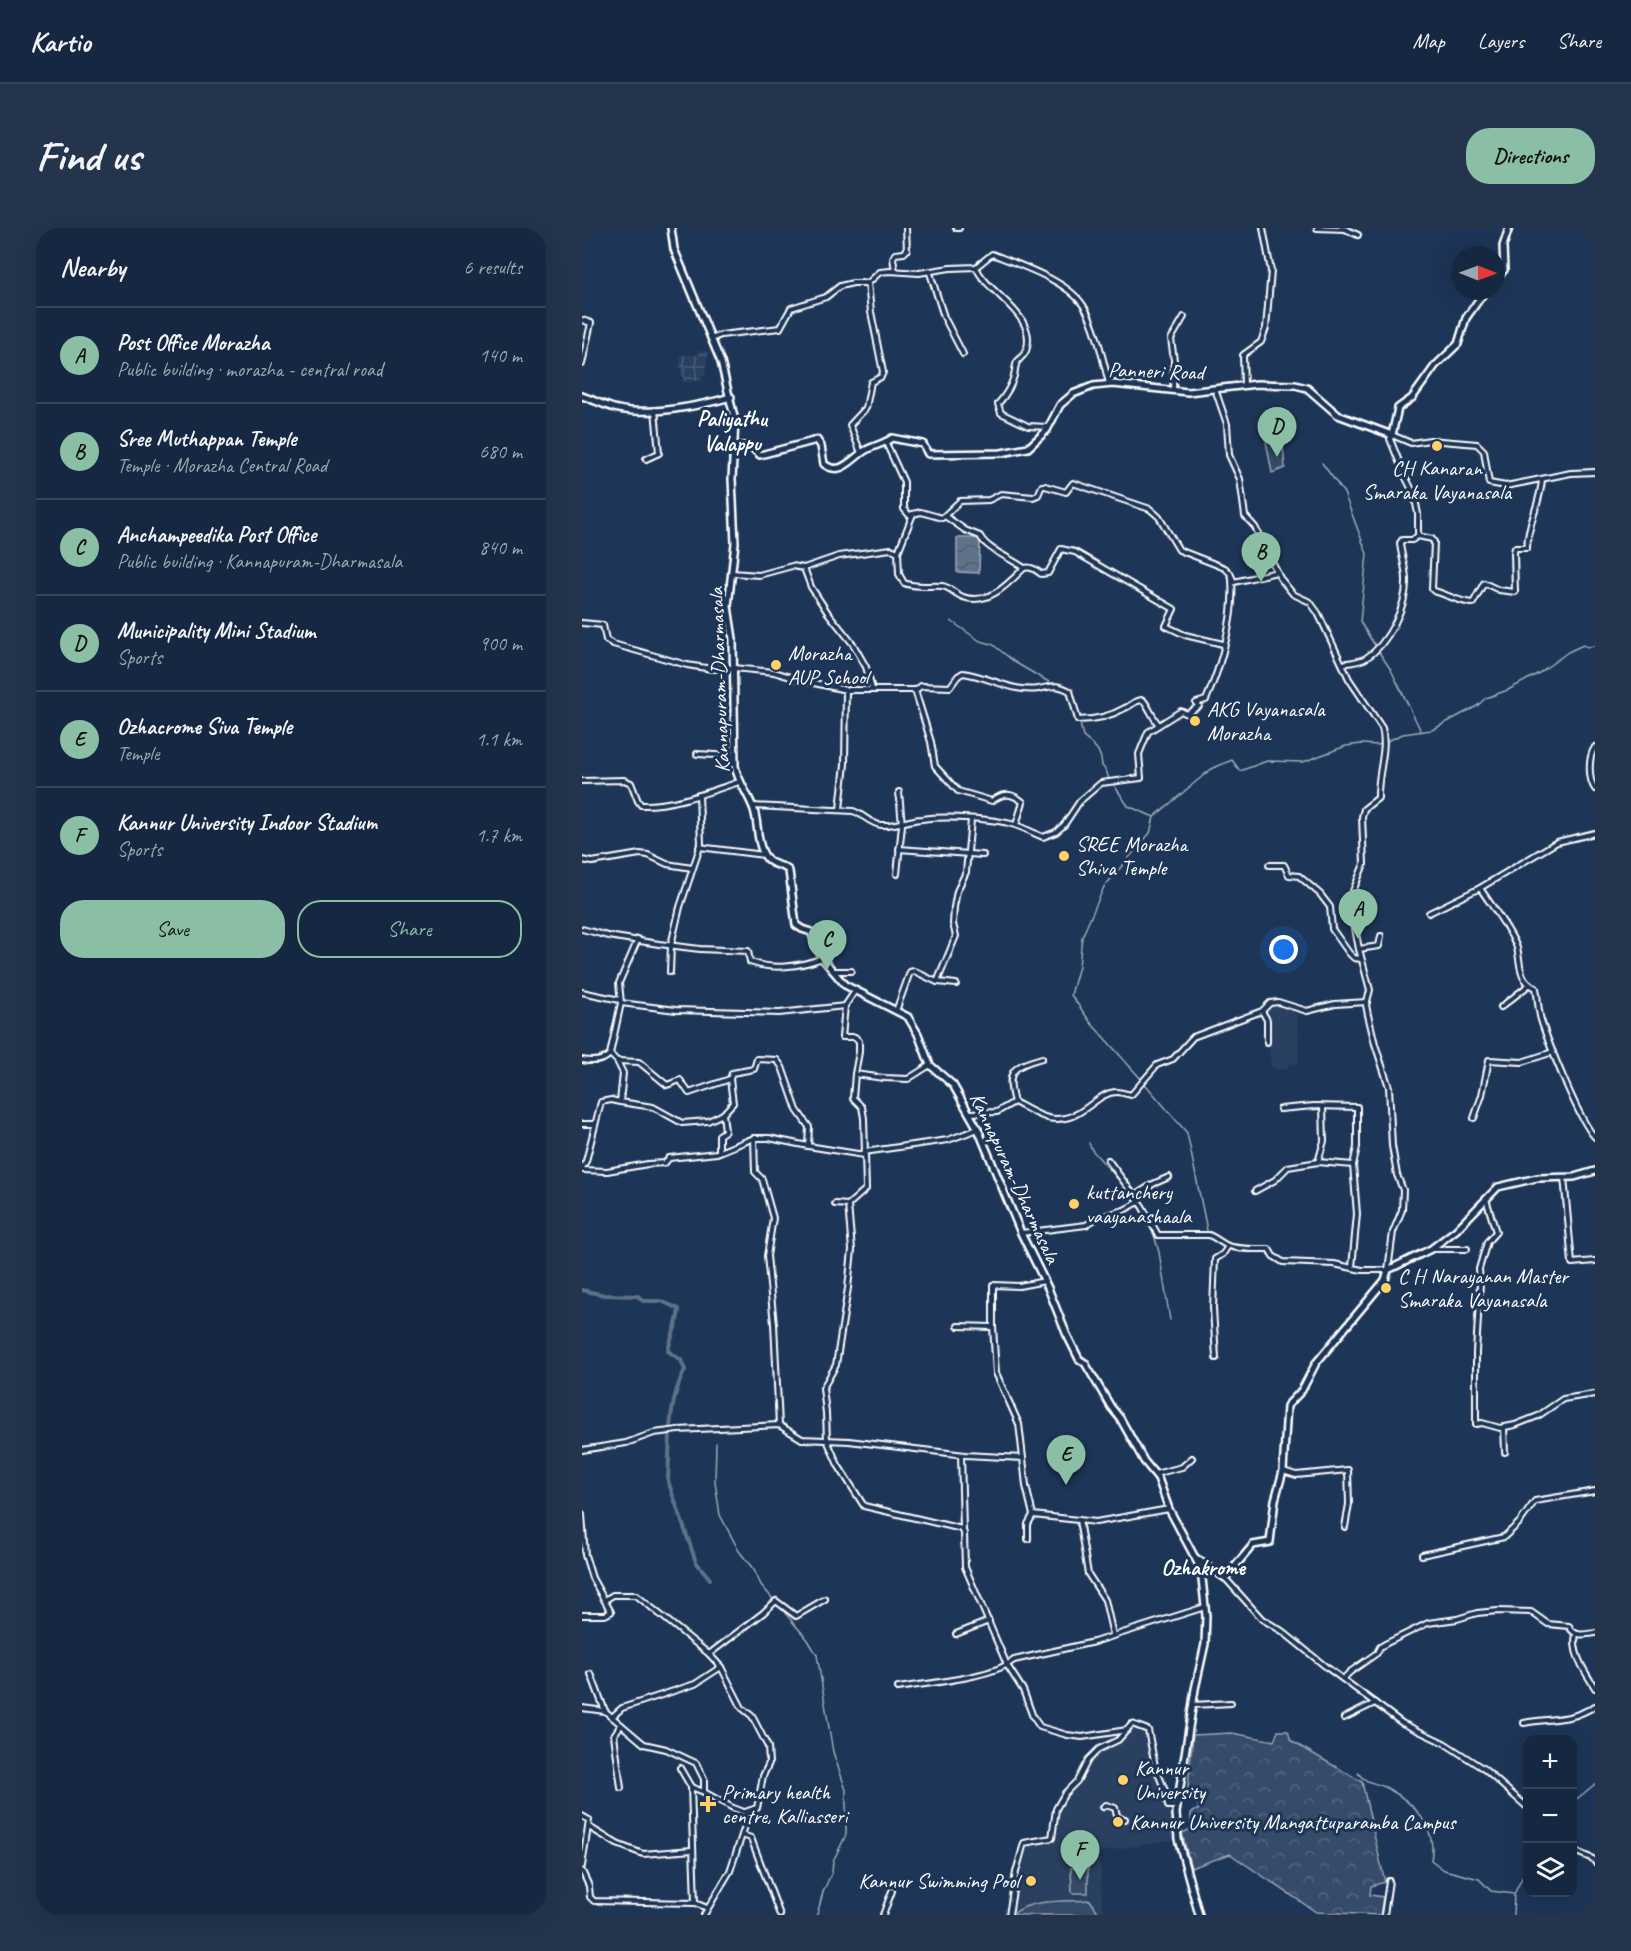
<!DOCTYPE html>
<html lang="en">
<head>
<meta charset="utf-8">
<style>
	body { margin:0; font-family:Caveat,sans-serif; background:#23344c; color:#f1f3f6 }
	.controls { position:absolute; right:18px; bottom:18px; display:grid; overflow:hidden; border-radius:12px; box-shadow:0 6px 24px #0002 }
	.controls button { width:54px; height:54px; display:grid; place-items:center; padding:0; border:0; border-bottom:2px solid #35445a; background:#162841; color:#f1f3f6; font:30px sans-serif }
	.compass { position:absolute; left:869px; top:18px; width:54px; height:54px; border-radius:50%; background:#162841; box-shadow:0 6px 24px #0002; rotate:91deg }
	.you { position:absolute; left:702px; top:722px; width:21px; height:21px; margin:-15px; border:4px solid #fff; border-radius:50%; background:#1a73e8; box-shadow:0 0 0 9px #1a73e833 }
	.badge { display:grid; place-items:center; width:39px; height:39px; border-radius:50%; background:#8abfa5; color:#111; font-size:20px; font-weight:700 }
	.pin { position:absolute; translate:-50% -50px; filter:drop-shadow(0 2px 3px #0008) }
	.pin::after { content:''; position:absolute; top:32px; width:21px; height:18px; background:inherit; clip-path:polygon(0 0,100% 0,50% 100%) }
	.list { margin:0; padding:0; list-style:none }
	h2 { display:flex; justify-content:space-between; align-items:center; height:78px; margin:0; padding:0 24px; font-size:26px }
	h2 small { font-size:20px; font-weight:400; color:#9ea6b1 }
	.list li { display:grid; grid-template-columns:39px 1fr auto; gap:18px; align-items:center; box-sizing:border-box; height:96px; padding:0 24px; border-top:2px solid #35445a }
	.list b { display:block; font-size:22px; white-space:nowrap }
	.list p { margin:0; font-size:20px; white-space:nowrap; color:#9ea6b1 }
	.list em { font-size:20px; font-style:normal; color:#9ea6b1 }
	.actions { display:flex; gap:12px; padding:18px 24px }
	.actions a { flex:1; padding:14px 0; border:2px solid #8abfa5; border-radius:24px; text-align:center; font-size:21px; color:#8abfa5 }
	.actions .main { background:#8abfa5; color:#111 }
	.icon { flex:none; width:33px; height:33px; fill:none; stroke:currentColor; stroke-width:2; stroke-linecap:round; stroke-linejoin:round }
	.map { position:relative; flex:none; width:1013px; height:1687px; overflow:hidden; border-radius:24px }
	header { display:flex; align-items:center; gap:36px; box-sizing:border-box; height:84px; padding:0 30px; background:#162841; border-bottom:2px solid #35445a }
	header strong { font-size:28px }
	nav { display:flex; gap:33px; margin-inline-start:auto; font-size:21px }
	.intro { display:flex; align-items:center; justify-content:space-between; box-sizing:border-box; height:144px; padding:0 36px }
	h1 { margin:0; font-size:42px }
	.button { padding:15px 27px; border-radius:24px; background:#8abfa5; color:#111; font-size:21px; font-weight:700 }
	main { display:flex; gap:36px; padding:0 36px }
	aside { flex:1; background:#162841; border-radius:24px; box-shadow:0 6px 24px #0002 }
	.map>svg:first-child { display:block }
</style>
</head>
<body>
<header>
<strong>Kartio</strong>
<nav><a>Map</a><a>Layers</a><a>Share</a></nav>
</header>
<div class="intro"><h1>Find us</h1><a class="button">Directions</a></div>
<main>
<aside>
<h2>Nearby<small>6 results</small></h2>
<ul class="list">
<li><span class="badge">A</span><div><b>Post Office Morazha</b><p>Public building · morazha - central road</p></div><em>140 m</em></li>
<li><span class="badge">B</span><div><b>Sree Muthappan Temple</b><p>Temple · Morazha Central Road</p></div><em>680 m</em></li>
<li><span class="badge">C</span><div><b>Anchampeedika Post Office</b><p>Public building · Kannapuram-Dharmasala</p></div><em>840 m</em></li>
<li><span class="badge">D</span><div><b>Municipality Mini Stadium</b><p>Sports</p></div><em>900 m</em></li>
<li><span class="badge">E</span><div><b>Ozhacrome Siva Temple</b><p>Temple</p></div><em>1.1 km</em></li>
<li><span class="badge">F</span><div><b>Kannur University Indoor Stadium</b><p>Sports</p></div><em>1.7 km</em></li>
</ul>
<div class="actions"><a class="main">Save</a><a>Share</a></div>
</aside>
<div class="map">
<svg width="1013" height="1687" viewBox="0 0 1013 1687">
	<defs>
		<pattern id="industrial-grid" width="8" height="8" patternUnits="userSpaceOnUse" patternTransform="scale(1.5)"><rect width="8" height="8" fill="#2a4161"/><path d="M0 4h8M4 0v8" fill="none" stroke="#4a5e79"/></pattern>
		<pattern id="forest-crowns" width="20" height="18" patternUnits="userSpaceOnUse" patternTransform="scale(1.5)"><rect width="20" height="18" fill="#364b69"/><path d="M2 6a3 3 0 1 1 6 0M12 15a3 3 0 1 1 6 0" fill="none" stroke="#546680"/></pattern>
		<pattern id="water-waves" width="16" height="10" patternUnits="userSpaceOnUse" patternTransform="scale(1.5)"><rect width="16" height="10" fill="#617289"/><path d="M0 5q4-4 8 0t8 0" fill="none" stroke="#555d67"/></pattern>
	</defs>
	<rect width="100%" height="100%" fill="#1d3557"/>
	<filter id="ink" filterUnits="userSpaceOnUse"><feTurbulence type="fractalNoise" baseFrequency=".0167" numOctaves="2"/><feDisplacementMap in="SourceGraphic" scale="12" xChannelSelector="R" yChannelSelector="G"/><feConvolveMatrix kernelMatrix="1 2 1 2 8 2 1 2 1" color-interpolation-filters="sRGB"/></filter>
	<g filter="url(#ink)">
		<g fill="#2a4161">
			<path d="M693,777L708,781L716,787L717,835L707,836L705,840L695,842L689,839L684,782L688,778Z"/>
			<path d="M550,1496L564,1501L571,1540L584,1576L594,1578L596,1611L517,1624L521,1687H429L445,1617L470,1610L483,1571L511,1531Z"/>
		</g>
		<path fill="url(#industrial-grid)" d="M117,123H124L126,125L123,148H119V153L102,154L101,148L99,147L98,127H117Z"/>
		<path fill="url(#forest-crowns)" stroke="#9aa5b4" stroke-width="1.5" d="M696,1503H706L709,1513L780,1554L803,1654L789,1658L788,1667L801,1669L798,1687L734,1684L648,1626L609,1640L600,1605L609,1601V1585L617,1581L615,1572L605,1568L611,1507L650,1505L692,1513Z"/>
		<g fill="#364b69" stroke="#9aa5b4" stroke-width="1.5">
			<path d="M696,205L701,218L703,240L690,245L683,208Z"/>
			<path d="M506,1639V1665H490L489,1640Z"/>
			<path d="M508,1672L518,1687H431C444,1670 487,1674 508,1672Z"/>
		</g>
		<path fill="url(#water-waves)" stroke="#a0aab8" stroke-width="1.5" d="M375,310H398L397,345L375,344Z"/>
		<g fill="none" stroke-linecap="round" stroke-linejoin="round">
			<g stroke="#a0aab8" stroke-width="1.5">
				<path d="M740,235L762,265L785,326L778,394L794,419"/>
				<path d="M369,393L398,413L410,416L434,435L458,449L469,455L478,457"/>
				<path d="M797,424L809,442L839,503"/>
				<path d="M495,481L501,509C513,518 519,522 520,538L524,542L527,551"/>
				<path d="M532,557L546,578L572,589"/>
				<path d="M559,851L509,795L489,767L497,738L500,709L522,659L568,605L572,589L629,541L650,532L658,543L685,533L721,534L764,518L779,516L796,517L821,506L850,502L895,478L904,470L926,462L957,445L986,424L1001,417L1006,419L1013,418"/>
				<path d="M564,857L605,905L625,1002"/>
				<path d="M507,915L510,922L543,959L566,993"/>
				<path d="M569,997L577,1024L588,1092"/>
				<path d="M134,1215L133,1254L138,1287L157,1323L172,1342L179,1357L226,1412L235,1427L251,1524L264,1562V1607L251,1633L250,1644L241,1664L235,1687"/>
				<path d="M776,1545C785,1557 794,1554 805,1560C833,1575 855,1600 849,1632L862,1642L897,1651L909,1663L932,1666"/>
				<path d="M990,1575L1013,1556"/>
				<path d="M931,1687L932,1666L945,1640"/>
			</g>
			<g stroke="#617289" stroke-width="4">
				<path d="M0,1062L22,1067L56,1068L61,1073H79L97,1081C96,1096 89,1108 86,1123L99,1132L103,1142C94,1158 89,1182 88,1200"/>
				<path d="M88,1206L86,1253L114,1334L128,1351"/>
			</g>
			<g stroke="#fff" stroke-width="8">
				<g id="minor">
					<path d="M374,0H377"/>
					<path d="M735,0L763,1L776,7"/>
					<path d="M394,39C405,66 457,87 444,123C442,128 438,130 435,134C433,138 433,144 432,148C429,159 424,167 416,176L419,185L446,198L466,199"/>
					<path d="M313,43L311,30L313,26L322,25L325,22L324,0"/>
					<path d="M348,45L362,89L381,126"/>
					<path d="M0,92L9,95L0,136"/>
					<path d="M129,111L139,107L198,100L209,80L244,69L258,58L271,55H286L298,44L308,43L337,45L368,40L394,39L410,26C438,37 484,52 501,77C513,94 522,135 527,156"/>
					<path d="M662,158L661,127L679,114L684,100L689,43L681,0"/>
					<path d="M591,163L592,132L589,111L602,89"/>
					<path d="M304,215L322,254V281L327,287L339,284L360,290L378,273L407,272L419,266L451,269L456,267L460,258H463L484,264L491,255L568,281L577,289L597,322L643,340L648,345L652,354L695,344"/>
					<path d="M279,225L268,197L284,180L289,154L299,149L301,144L289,84L286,55"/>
					<path d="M64,231L77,225L73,182"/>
					<path d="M363,288L383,302L398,308C405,322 429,330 442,340C449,338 454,342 459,346L466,345L479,321L493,324L592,381L584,398L603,407L641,416"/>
					<path d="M836,308L850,311L852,314L850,361L852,363C864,366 879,375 891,375L902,355L917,362L933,364L932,324L933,320H945C945,296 959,275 960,251"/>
					<path d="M316,324L331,286"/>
					<path d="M222,340L229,359L246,385L271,416L284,439L290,461"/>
					<path d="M150,345L177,347L210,338L222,340L257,328L309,321L316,324L317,346L322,355C334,360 347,357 360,358C368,359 373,366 381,369C406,378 426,356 442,340"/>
					<path d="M0,395L21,397L24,412L31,416L105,437L130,441L152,440L192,444L218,452L264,462H333L349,514L353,538L376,563L410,573C422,564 430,565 441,574L434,597"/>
					<path d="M761,436C769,434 778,434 784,430C806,416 825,378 824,352C824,340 819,327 818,315L820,312H830L836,308V286L832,266L822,246L808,211L810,207L829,215L848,212L895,216L902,223L907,255L924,258L989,245L1013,244"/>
					<path d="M333,463L339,458L368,459L376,448L381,445C406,448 431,465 456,461C472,458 474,456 488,463L496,492C512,492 529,488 543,480C550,477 553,472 561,472C568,480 570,489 577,497"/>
					<path d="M1013,519C1006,529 1006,551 1013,561"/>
					<path d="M115,526L152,528"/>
					<path d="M0,553L42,552L49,555L56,573L59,577C92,578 126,564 157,554"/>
					<path d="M171,578L271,583C281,586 288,596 299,597C314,598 325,592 340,591C363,588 414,590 436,598C445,601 453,606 461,609L474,604L482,597L498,573L519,555L559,550L557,526L566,504L599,483L605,486L617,478L614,475L624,472C639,438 653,389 650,352"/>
					<path d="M258,581L263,536L264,462"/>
					<path d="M117,619L182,627"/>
					<path d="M317,621L401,627"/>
					<path d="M0,632L10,634L58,626L66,627L85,636L110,640"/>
					<path d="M687,637H702L707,647L717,648L738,666L748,679L750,701L767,725L772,730L779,731"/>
					<path d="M315,646L320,597L317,564"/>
					<path d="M898,660C907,674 931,706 935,720C939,736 936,752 954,760C956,770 956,782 959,792C966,814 998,895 1013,909"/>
					<path d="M847,685L898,660L975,614L1013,605"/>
					<path d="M0,701L26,708L77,716L118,721L166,723L168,734C190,742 218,739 240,730"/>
					<path d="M777,721L797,718L799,708"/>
					<path d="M252,743H269"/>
					<path d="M88,744L89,717L98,679L119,616L117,567"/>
					<path d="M356,754L374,756"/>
					<path d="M0,764L38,772"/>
					<path d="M39,775L37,755L56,711"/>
					<path d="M263,778L260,809H273L277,813V824L273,846L302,850L326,851L348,837"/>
					<path d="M919,779L947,757"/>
					<path d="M314,783L328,744L332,743L355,754L374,708L371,696L372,679L375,663L384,644L389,592"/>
					<path d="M680,783L685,792V814"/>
					<path d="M28,826L35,833L41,845L38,874L71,879L100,895L126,893L141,886L143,903L137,907V924"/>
					<path d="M0,832C10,834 21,834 28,826L39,775L94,782L197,785L263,778L273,763"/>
					<path d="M36,833L57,834L85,857L98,852L107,865L148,851"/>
					<path d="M273,846L271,870L280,879L282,890L284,961L266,977L270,1022L266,1060L254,1137L241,1160L244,1185L245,1212L256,1237L282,1278L380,1301L382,1305L383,1339L425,1437L441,1462L451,1489L458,1499L485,1507L500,1509L545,1502"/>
					<path d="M432,874C423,843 431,838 460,830"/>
					<path d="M698,881L732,878L775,879V919L771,937L775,986L770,1039"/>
					<path d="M388,885L415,884L432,874C443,879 454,887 466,890C500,897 512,864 535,864C539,864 544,866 549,867L575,837L591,831L611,809L680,783L688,775L696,774L725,783L753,776L785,774"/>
					<path d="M141,886L151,875L148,851L150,845L172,841L175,831L195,832L200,839L215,882L227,899L226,918L282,927"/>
					<path d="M892,890L900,867L907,832L940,834L971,824"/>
					<path d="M0,896H13"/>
					<path d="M172,910H187L226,918"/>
					<path d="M282,924L366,912L396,901"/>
					<path d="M526,932L560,978L576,1007H627C634,1010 638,1014 644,1017C656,1022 674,1021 687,1021L691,1028L701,1034L752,1036L780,1042H806L811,1004L820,982L821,962L815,947L810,918L807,859L793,816L786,787L784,777L788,762L777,721L771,690L769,668L782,636L780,589L782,581L796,570C795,546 806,521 800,500L767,451L736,385L728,374L711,366L698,350L673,299L663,288L658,251L647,227L645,196L633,161"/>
					<path d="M736,934L742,913L741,879"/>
					<path d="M0,940L4,933L19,874L29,872L38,874"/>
					<path d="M0,942L25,943L66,936L83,935L87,930L135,925L172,910L173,944L180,951L191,990L185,1028L192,1096L197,1197"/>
					<path d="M982,949L990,1035L1013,1033"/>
					<path d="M673,963L693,952L706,939L736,934L771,937"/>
					<path d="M552,968L571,956L587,949"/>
					<path d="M904,971L914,1004L905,1014L897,1041L898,1056L894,1124V1196L900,1195L918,1200L933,1197L956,1188L981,1171L1013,1166"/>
					<path d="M253,976L266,977"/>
					<path d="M439,1005L504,997L515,990L542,982L557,974"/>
					<path d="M850,1021H885"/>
					<path d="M376,1098L411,1099"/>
					<path d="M634,1130L631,1080L633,1031L641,1026L646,1018"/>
					<path d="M922,1199L923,1224"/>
					<path d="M0,1222L44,1215L72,1205L96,1202L197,1197L220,1211L267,1213L383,1227L441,1230L444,1258L451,1287L514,1294L587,1281"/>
					<path d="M379,1227L381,1301"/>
					<path d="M441,1230L437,1196L414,1145L411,1099V1057L437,1058L463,1053"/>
					<path d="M701,1243L714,1247L766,1242L767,1276L763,1299"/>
					<path d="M573,1246L600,1239L610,1230"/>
					<path d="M0,1287L3,1327L10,1350L29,1384L23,1387H0"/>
					<path d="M497,1292L506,1346L523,1372L531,1407"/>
					<path d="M446,1311V1296L451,1287"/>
					<path d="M840,1327L922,1309L937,1295L953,1273L1013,1263"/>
					<path d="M643,1350L680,1391L700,1403L743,1438L820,1495L862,1515L902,1541L945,1579"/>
					<path d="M23,1372L31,1367H54L127,1426L139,1439L160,1480L170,1488L186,1519L187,1535L181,1548L175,1580L163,1584"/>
					<path d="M374,1406L407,1393"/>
					<path d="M994,1406C989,1425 1004,1445 1013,1460"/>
					<path d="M127,1426L181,1385L194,1373L214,1388L243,1371"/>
					<path d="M9,1446L23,1483"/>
					<path d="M761,1451L768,1444L795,1425L798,1419L805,1415L846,1395L875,1391L895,1385L916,1383L949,1384L966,1396L987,1398C992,1409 1002,1407 1013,1405"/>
					<path d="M316,1460C345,1455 410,1450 432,1432L512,1414L623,1379"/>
					<path d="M611,1477L649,1475"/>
					<path d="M0,1480L23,1483L62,1516L84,1521L114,1535L122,1551V1564L151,1580L167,1586L148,1643L122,1687"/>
					<path d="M30,1489L40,1480L113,1456L139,1439"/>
					<path d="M762,1490L793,1475"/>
					<path d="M942,1495C971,1489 985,1495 1013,1478"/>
					<path d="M98,1540L109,1559L113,1675"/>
					<path d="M109,1559L122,1564"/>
					<path d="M39,1560L32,1507L39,1497"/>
					<path d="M521,1579L524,1577L533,1580L536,1590L543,1591"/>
					<path d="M0,1588L7,1592L0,1638"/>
					<path d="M7,1599L35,1616L61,1626L110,1622"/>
					<path d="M160,1607L169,1610L198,1687"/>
					<path d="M990,1622L1011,1631L1013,1634"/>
					<path d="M0,1643L7,1658L8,1669L12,1673L113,1675L125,1680"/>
					<path d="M301,1687L310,1663"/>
					<path d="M427,1687L434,1644L442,1615L470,1610L474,1581L483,1565L495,1553L506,1532L517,1521L536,1512L550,1496L566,1502L573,1538L584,1565L586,1578H594"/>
					<path d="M802,1687L807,1653"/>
				</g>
			</g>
			<g stroke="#fff" stroke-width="10">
				<g id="secondary">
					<path d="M89,0L92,21L139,134L153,193L150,251L153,315L146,378L151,411L153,538C156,554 167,567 172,582C177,598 174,619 186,632C192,638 201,636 207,643L214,697L220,701L229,704L240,730L263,757L326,789L336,806L348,837L371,857L396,901L439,1005L466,1060L484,1105L497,1131L503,1135L529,1179L538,1190L562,1233L576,1250L587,1281L619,1341L624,1388L623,1416L613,1461L594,1585L596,1611L617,1687"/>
					<path d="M914,50L922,42L921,18L927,0"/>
					<path d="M0,168C12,172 23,178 36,181C68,188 117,178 149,169"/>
					<path d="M152,218H168L178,227L235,212L239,218L242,236C259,249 270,230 284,222C293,217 302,216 310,210L341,216L346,226L419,225L446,220L465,202L478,177L491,166L511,158L531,156L606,164L675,156L713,157L725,160L756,187L810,207L816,180L830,170L853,138L876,116L884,90L903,63"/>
					<path d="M614,1330L643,1350L671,1317L688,1314L693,1272L701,1243L705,1178L720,1162L734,1135L803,1052L806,1042L849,1021L874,1002L916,959L955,950L992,949L1013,943"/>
				</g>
			</g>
			<use href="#minor" stroke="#1d3557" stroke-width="4"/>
			<use href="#secondary" stroke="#1d3557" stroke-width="5"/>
		</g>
	</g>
	<g fill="#ffd166" stroke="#1d3557" stroke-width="2">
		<circle cx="855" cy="218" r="6"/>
		<circle cx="194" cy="437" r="6"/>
		<circle cx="613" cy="493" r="6"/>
		<circle cx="482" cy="628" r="6"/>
		<circle cx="492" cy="976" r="6"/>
		<circle cx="804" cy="1060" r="6"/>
		<circle cx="541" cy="1552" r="6"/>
		<path d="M123 1567h6v6h6v6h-6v6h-6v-6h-6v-6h6z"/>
		<circle cx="536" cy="1594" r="6"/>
		<circle cx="449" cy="1653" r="6"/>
	</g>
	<g text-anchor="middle" stroke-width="6" stroke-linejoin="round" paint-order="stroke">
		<g font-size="21" fill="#fff" stroke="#1d3557">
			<text transform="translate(574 143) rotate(2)" y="7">Panneri Road</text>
			<text transform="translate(137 452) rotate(-92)" y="7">Kannapuram-Dharmasala</text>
			<text transform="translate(433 950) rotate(65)" y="7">Kannapuram-Dharmasala</text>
		</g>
		<g font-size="21" fill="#fff" stroke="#1d3557" text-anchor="start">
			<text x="855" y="247" text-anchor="middle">CH Kanaran<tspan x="855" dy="24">Smaraka Vayanasala</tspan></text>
			<text x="206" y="432">Morazha<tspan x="206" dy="24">AUP School</tspan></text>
			<text x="625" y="488">AKG Vayanasala<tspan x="625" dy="24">Morazha</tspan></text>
			<text x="494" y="623">SREE Morazha<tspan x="494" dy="24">Shiva Temple</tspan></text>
			<text x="504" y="971">kuttanchery<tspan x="504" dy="24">vaayanashaala</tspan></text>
			<text x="816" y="1055">C H Narayanan Master<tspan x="816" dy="24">Smaraka Vayanasala</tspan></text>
			<text x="553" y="1547">Kannur<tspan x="553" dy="24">University</tspan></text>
			<text x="140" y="1571">Primary health<tspan x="140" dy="24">centre, Kalliasseri</tspan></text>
			<text x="548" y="1601">Kannur University Mangattuparamba Campus</text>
			<text x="437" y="1660" text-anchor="end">Kannur Swimming Pool</text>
		</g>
		<g font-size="22" font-weight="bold" fill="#fff" stroke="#1d3557">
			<text x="150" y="198">Paliyathu<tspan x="150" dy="25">Valappu</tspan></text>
			<text x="621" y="1347">Ozhakrome</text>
		</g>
	</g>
</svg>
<div class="controls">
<button>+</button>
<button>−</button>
<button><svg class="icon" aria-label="layers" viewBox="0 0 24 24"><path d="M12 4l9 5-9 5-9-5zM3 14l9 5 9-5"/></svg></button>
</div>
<svg class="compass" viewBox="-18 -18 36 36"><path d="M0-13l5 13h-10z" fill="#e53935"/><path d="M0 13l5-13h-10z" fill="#9ea6b1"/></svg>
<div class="you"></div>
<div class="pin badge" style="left:776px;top:711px">A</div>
<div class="pin badge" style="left:679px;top:354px">B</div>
<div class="pin badge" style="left:245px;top:742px">C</div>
<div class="pin badge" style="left:695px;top:229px">D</div>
<div class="pin badge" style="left:484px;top:1257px">E</div>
<div class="pin badge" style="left:498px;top:1652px">F</div>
</div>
</main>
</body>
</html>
